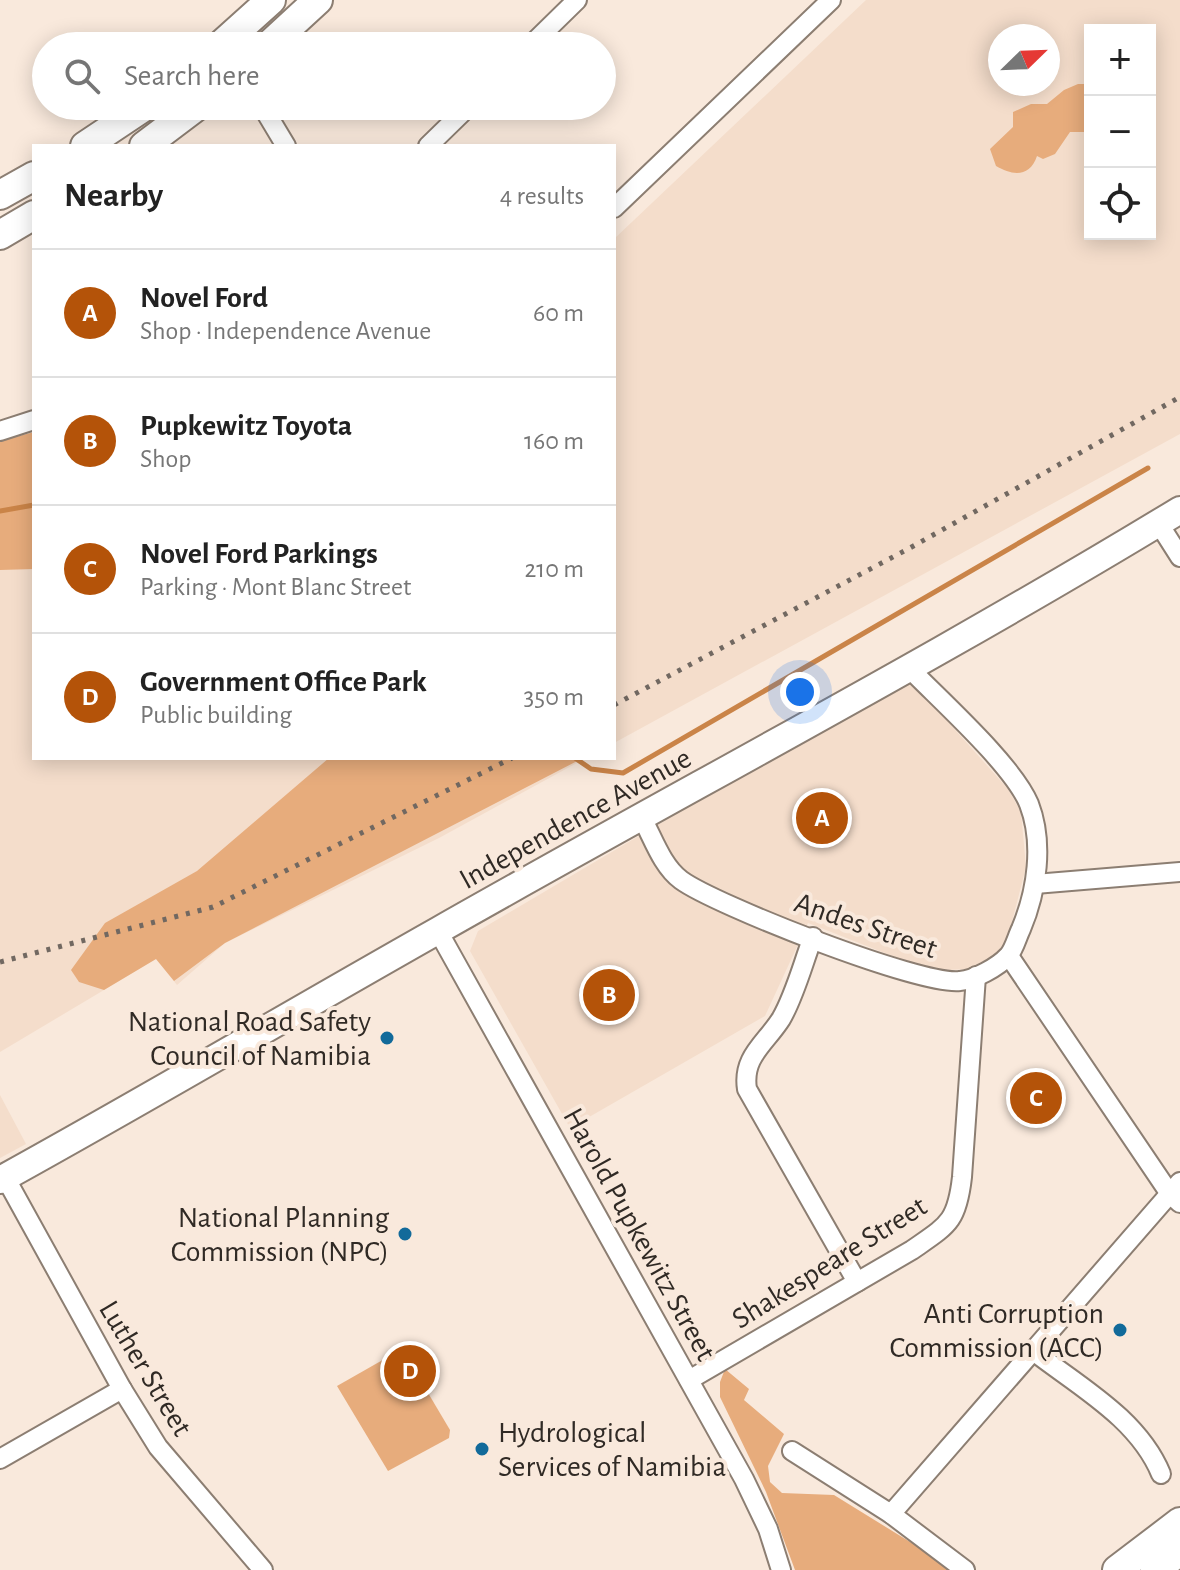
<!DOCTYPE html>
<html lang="en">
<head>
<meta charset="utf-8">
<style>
	body { margin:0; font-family:"Alegreya Sans",sans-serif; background:#f2f2f2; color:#222 }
	.controls { position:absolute; right:24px; top:24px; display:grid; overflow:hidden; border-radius:0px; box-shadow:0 4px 20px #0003 }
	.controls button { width:72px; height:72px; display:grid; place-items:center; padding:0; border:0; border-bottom:2px solid #e0e0e0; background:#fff; color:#222; font:40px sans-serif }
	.compass { position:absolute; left:988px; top:24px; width:72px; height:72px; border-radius:50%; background:#fff; box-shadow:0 4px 20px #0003; rotate:67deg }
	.you { position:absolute; left:800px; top:692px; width:28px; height:28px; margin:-20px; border:6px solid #fff; border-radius:50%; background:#1a73e8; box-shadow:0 0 0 12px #1a73e833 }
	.badge { display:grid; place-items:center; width:52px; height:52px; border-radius:50%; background:#b45309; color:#fff; font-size:26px; font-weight:700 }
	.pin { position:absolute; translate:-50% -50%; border:4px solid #fff; box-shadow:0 2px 8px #0006 }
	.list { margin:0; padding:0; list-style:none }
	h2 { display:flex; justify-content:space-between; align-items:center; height:104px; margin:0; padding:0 32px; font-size:34px }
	h2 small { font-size:26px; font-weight:400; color:#767676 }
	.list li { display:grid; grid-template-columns:52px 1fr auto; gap:24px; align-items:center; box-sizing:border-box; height:128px; padding:0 32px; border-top:2px solid #e0e0e0 }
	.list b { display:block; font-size:30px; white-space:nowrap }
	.list p { margin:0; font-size:26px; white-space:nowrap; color:#767676 }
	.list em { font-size:26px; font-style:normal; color:#767676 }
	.icon { flex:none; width:44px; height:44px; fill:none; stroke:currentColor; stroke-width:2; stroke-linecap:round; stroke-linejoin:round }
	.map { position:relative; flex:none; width:1180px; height:1570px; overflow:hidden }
	.search { position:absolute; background:#fff; box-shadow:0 4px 20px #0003; left:32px; top:32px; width:584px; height:88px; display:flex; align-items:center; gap:20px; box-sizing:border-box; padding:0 28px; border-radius:44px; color:#767676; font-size:30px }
	.panel { position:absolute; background:#fff; box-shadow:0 4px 20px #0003; left:32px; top:144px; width:584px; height:616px; border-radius:0px }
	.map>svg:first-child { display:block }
</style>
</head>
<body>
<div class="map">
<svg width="1180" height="1570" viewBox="0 0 1180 1570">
	<rect width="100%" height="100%" fill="#f9e9dc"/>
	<g fill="#f4ddcb" fill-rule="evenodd">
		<path d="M866,0H1180V434L614,743V239ZM1090,30H1150V234H1090ZM1000,36H1048V84H1000Z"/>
		<path d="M34,505V758H586L439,838L225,943L177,985L156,959L0,1052V509Z"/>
		<path d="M908,677L1008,789L1021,812L1026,867L1005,949L969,969L944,970L900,959L808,923L765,1016L570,1128L470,951L478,931Z"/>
		<path d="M0,1095L26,1144L0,1158Z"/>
	</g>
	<g fill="#e7ac7c">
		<path d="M1078,84H1090V127L1084,132H1070L1055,154L1043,159L1037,156C1030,177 1013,176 996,166L990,149L1013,127V112L1031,104H1047L1064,90Z"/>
		<path d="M34,432V569L0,570V441Z"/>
		<path d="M329,758H583L225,943L174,981L156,959L104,990L79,982L71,970L105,923L197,871Z"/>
		<path d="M402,1349L450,1430L449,1438L388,1471L337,1386Z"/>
		<path d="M725,1369L749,1389L744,1400L784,1434L768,1466L770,1482L782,1493L834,1495L949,1566L951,1570H795L766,1492L720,1397V1382Z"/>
	</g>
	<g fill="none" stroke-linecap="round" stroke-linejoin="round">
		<g stroke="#ca8448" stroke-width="5">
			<path d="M0,511L34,505"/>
			<path d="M575,758L591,769L623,773L1148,468"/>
		</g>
		<g stroke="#8c7e72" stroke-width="22">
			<g id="street">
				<path d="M530,46L577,0"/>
				<path d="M262,106L286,146"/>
				<path d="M428,146L469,106"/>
				<path d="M614,208L831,0"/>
				<path d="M0,431L34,420"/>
				<path d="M1159,524L1180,557"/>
				<path d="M642,818C653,838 662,866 681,880C715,905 921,986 960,981C974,980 998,967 1008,956C1014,950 1017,937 1021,929C1037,891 1044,843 1029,804C1013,765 940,700 908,667"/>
				<path d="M1035,884L1180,872"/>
				<path d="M438,931L744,1479L768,1529L781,1570"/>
				<path d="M813,937C803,963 795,995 781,1019C765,1044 742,1057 747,1089L857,1282"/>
				<path d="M1009,956L1170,1194L1180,1203"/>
				<path d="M5,1177L122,1389L158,1447L263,1570"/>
				<path d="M1032,1350C1078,1386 1138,1418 1161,1474"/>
				<path d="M689,1380L912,1250C948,1225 957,1222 962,1177L976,976"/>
				<path d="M792,1451L891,1514L965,1570"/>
				<path d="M0,1459L122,1389"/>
				<path d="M891,1514L1180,1182"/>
			</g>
		</g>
		<g stroke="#8c7e72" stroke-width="30">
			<path id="secondary" d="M0,1180C147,1099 292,1013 439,930C685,790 937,658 1180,510"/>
		</g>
		<g stroke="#8c7e72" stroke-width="32">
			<g id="primary">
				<path d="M220,46L271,0"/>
				<path d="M268,46L318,0"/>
				<path d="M85,146L145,106"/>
				<path d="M144,146L197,106"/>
				<path d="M0,195L34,176"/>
				<path d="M0,235L34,215"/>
				<path d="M1117,1570L1180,1522"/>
				<path d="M1155,1570L1180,1551"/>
			</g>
		</g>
		<use href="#street" stroke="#fff" stroke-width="18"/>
		<use href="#secondary" stroke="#fff" stroke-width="26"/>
		<use href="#primary" stroke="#fff" stroke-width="28"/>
		<g stroke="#716861" stroke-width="5" stroke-dasharray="4 8" stroke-linecap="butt">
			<path d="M614,705L908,549L1180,397"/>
			<path d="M0,962L213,907L512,758"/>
		</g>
	</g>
	<g fill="#126a9a" stroke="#f9e9dc" stroke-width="3">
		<circle cx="387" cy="1038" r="8"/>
		<circle cx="405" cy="1234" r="8"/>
		<circle cx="1120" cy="1330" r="8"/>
		<circle cx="482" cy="1449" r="8"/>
	</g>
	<g text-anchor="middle" stroke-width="8" stroke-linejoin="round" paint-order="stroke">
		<g font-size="30" fill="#302a25" stroke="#f9e9dc">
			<text transform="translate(575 818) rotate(-29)" y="10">Independence Avenue</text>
			<text transform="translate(866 925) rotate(19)" y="10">Andes Street</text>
			<text transform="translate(640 1234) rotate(61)" y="10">Harold Pupkewitz Street</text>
			<text transform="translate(829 1262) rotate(-32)" y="10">Shakespeare Street</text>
			<text transform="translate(146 1368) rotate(59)" y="10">Luther Street</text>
		</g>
		<g font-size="30" fill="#302a25" stroke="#f9e9dc" text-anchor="end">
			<text x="371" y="1031">National Road Safety<tspan x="371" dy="34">Council of Namibia</tspan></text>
			<text x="389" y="1227">National Planning<tspan x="389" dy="34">Commission (NPC)</tspan></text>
			<text x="1104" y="1323">Anti Corruption<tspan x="1104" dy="34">Commission (ACC)</tspan></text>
			<text x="498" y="1442" text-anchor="start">Hydrological<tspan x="498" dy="34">Services of Namibia</tspan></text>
		</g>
	</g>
</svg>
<div class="controls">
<button>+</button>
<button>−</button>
<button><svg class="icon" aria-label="locate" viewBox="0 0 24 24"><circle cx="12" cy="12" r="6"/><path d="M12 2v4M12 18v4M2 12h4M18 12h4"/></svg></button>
</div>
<svg class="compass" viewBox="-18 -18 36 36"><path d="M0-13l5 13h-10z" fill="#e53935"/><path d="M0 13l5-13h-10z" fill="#767676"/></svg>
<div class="you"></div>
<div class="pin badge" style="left:822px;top:818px">A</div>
<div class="pin badge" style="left:609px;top:995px">B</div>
<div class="pin badge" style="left:1036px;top:1098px">C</div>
<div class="pin badge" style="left:410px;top:1371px">D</div>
<div class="search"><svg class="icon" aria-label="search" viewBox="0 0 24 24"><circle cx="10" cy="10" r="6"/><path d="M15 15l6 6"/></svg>Search here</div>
<section class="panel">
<h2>Nearby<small>4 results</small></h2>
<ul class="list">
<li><span class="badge">A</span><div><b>Novel Ford</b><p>Shop · Independence Avenue</p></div><em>60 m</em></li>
<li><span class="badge">B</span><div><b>Pupkewitz Toyota</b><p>Shop</p></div><em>160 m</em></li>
<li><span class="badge">C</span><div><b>Novel Ford Parkings</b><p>Parking · Mont Blanc Street</p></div><em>210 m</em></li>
<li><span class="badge">D</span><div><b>Government Office Park</b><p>Public building</p></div><em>350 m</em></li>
</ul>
</section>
</div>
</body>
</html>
